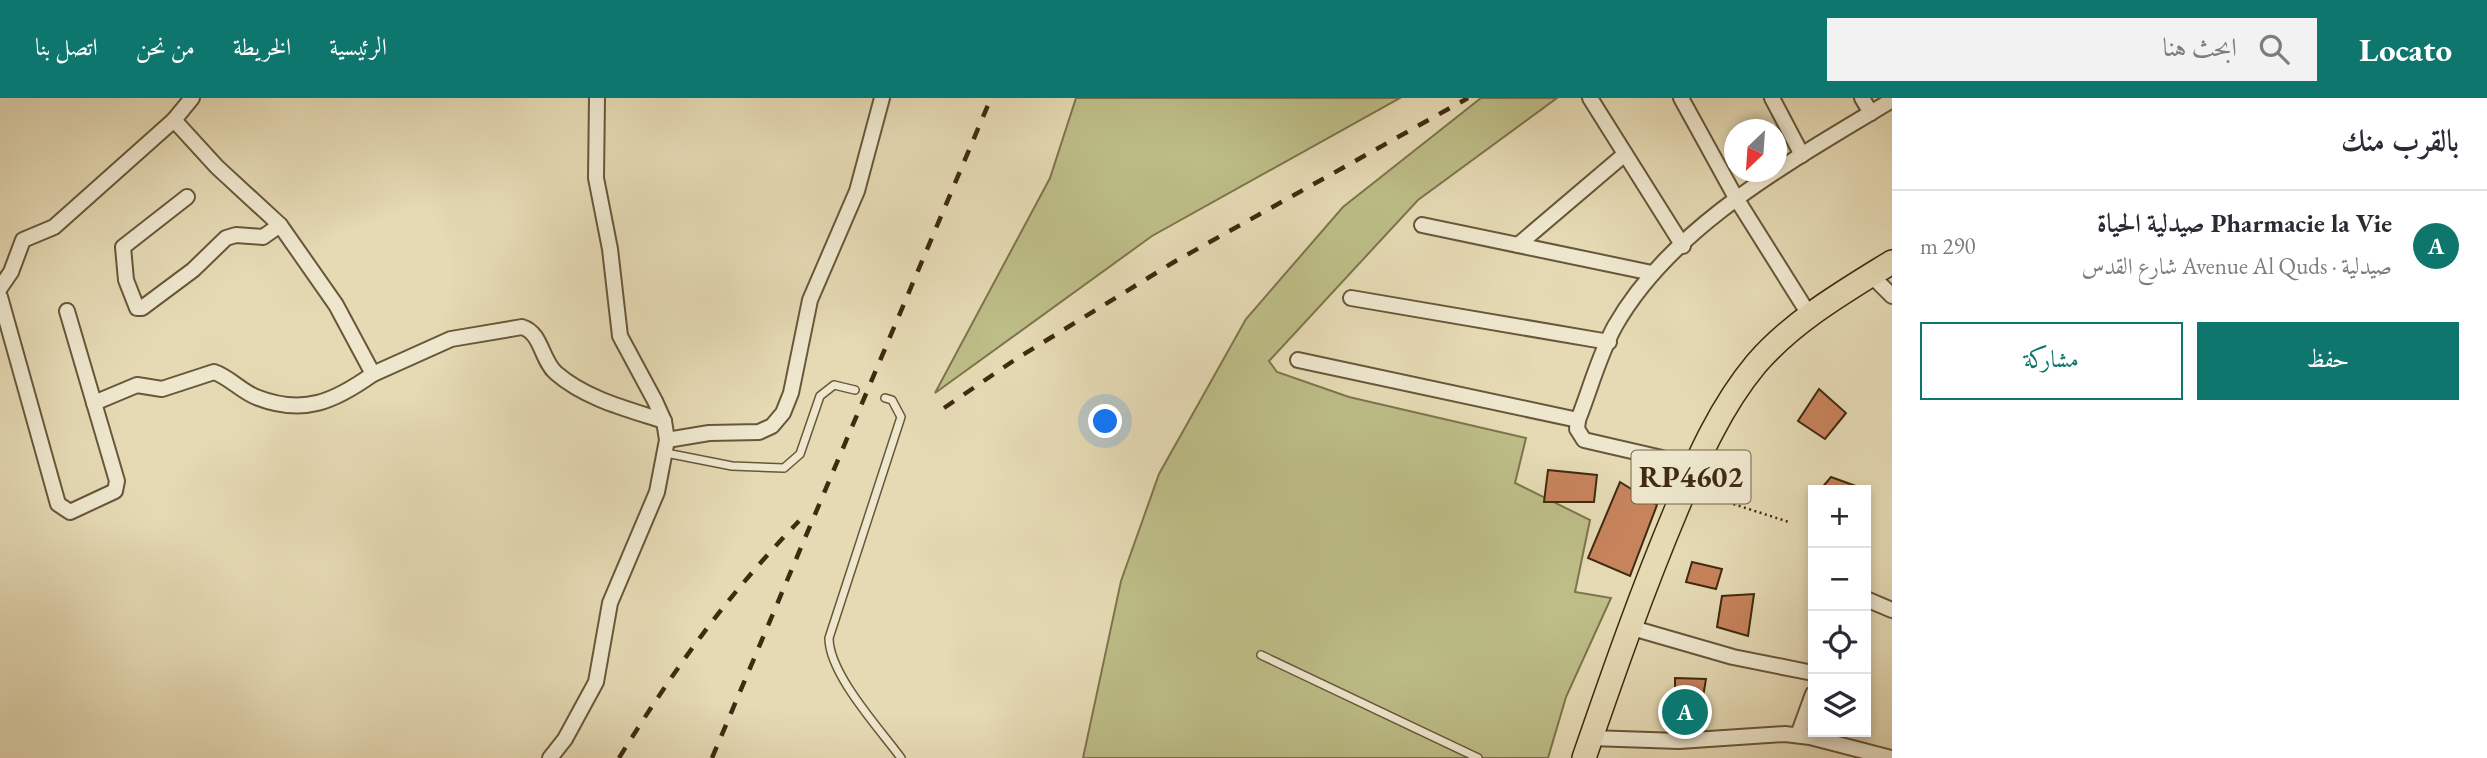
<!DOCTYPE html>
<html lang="ar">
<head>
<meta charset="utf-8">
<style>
	body { margin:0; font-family:"EB Garamond",Amiri,serif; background:#f2f2f3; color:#2b2b33; direction:rtl }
	.controls { position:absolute; right:21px; bottom:21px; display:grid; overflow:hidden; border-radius:0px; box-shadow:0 4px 10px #0003 }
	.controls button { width:63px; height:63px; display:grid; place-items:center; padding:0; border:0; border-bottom:2px solid #e1e1e2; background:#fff; color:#2b2b33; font:35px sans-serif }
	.compass { position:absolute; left:1724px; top:21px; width:63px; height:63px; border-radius:50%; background:#fff; box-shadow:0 4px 10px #0003; rotate:205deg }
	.you { position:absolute; left:1106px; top:324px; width:24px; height:24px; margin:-18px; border:5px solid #fff; border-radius:50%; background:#1a73e8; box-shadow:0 0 0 10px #1a73e833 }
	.badge { display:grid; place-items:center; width:46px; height:46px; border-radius:50%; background:#0f766e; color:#fff; font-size:23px; font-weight:700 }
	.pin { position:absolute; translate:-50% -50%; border:4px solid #fff; box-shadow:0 2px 7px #0006 }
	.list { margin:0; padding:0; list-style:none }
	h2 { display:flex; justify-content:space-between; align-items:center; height:91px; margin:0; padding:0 28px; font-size:30px }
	h2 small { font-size:23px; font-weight:400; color:#7c7c81 }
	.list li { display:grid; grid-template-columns:46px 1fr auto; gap:21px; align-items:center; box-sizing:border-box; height:112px; padding:0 28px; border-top:2px solid #e1e1e2 }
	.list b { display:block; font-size:26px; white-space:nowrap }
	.list p { margin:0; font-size:23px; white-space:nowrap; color:#7c7c81 }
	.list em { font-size:23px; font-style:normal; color:#7c7c81 }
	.actions { display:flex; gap:14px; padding:21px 28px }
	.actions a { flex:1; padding:16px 0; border:2px solid #0f766e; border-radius:0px; text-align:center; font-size:24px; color:#0f766e }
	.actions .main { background:#0f766e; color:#fff }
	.icon { flex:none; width:38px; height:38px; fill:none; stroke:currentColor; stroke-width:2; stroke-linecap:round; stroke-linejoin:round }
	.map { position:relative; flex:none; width:1892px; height:660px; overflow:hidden; direction:ltr }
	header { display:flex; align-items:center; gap:42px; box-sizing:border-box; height:98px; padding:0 35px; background:#0f766e; color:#fff }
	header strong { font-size:33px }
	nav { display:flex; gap:38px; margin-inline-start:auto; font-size:24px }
	.search { width:490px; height:63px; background:#f2f2f3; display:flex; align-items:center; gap:18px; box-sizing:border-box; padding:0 24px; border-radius:0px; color:#7c7c81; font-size:26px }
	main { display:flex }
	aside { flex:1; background:#fff }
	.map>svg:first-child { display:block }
</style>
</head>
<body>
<header>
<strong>Locato</strong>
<div class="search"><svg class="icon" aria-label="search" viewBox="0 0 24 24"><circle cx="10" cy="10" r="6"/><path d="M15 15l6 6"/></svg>ابحث هنا</div>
<nav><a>الرئيسية</a><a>الخريطة</a><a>من نحن</a><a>اتصل بنا</a></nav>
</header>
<main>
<aside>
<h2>بالقرب منك<small></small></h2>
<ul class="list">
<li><span class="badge">A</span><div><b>Pharmacie la Vie صيدلية الحياة</b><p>صيدلية · Avenue Al Quds شارع القدس</p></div><em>290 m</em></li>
</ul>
<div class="actions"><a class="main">حفظ</a><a>مشاركة</a></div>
</aside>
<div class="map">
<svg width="1892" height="660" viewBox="0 0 1892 660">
	<rect width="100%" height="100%" fill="#e5dab4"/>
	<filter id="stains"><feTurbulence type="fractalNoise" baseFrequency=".00286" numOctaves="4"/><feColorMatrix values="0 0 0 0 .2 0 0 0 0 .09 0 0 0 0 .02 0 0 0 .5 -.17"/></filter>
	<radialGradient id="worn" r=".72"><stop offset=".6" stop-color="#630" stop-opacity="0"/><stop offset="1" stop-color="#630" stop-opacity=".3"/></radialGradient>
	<g fill="#bdbd87" stroke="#7e744c" stroke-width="2">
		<path d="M1076,0H1400L1152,138L935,295L1050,80Z"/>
		<path d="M1481,0H1557L1418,102L1269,263L1277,274L1349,299L1526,340L1515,385L1590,422L1575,494L1611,500L1566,599L1548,660H1083L1121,483L1159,376L1246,221L1343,109Z"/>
	</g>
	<g fill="#c7835c" stroke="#3f2b10" stroke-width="2">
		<path d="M1819,291L1846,315L1825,341L1798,323Z"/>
		<path d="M1548,372L1597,377L1594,404H1544Z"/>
		<path d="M1831,379L1864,391L1863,392H1820Z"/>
		<path d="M1620,384L1657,407L1630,478L1588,460Z"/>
		<path d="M1692,464L1722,471L1716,491L1686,484Z"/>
		<path d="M1754,496L1748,538L1717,529L1722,498Z"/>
		<path d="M1675,580L1706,581L1698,629L1667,627L1668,603L1675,602Z"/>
	</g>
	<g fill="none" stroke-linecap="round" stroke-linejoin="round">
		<g stroke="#685739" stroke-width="10">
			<g id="lane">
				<path d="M885,300L892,302L901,319L829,540C829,576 879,630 901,660"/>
				<path d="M666,355L732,368L784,370L800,356L820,298L834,287L855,292"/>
				<path d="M1261,557L1478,660"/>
			</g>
		</g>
		<g stroke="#685739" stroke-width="18">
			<g id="street">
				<path d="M1590,0L1683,148"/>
				<path d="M1681,0L1736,100L1810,218"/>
				<path d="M1772,0L1802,57"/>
				<path d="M1862,0L1871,15"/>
				<path d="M174,22L217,69L280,127L263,139L236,137L226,140L193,172L142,210H137L126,182L123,149L187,99"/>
				<path d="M280,127L336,207L373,276L451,241L522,229C542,235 541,262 556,275C586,301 627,311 664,323"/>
				<path d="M1422,127L1652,175"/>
				<path d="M1518,147L1625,56"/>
				<path d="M1871,177L1892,198"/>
				<path d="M0,190L11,174L23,142L54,129L174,22L192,0"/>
				<path d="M0,199L58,406L70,414L115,393L117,383L67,213"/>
				<path d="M1351,200L1609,244"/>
				<path d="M1298,262L1578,322C1590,292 1599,257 1615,228C1673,126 1794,62 1892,2"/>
				<path d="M94,305L137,287L162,291L214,274C229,279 241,293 256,299C304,318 335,303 373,276"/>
				<path d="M1578,322L1577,331L1584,342L1662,360"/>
				<path d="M667,342L709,335L759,334L772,328L783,315L791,295L810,202L857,93L882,0"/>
				<path d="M1866,501L1892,512"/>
				<path d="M1629,529L1733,559L1813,575"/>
				<path d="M1798,637L1813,596"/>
				<path d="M1591,640L1679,643L1785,636L1810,639L1891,660"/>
				<path d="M550,660L565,641L596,584L610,505L657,394L667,342L664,323L655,303L620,238L610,151L596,80L597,0"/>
			</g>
		</g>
		<g stroke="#3f2b10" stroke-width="26">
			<path id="primary" d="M1584,660C1613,576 1642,493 1677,410C1698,360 1721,308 1756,266C1793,223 1845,193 1892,164"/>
		</g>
		<path stroke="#3f2b10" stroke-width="2.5" stroke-dasharray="2 3.5" stroke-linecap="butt" d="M1702,396L1789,424"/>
		<use href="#lane" stroke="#eee7ce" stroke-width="7"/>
		<use href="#street" stroke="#eee7ce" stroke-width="14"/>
		<use href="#primary" stroke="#e5dab4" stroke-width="23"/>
		<g stroke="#3f2b10" stroke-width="4.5" stroke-dasharray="12 12" stroke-linecap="butt">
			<path d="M944,310L1016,261L1174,164L1468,0"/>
			<path d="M619,660C675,570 725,500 799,423"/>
			<path d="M712,660L991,0"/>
		</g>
	</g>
	<g text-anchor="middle" stroke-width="5" stroke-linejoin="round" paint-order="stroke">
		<rect fill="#eee7ce" stroke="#746349" stroke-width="2" x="1631.5" y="352.5" width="119" height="53" rx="5"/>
		<g font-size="30" font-weight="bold" fill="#3f2b10">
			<text x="1691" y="389">RP4602</text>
		</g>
	</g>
	<rect width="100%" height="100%" filter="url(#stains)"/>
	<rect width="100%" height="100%" fill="url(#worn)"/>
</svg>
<div class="controls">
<button>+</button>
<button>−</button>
<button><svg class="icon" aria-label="locate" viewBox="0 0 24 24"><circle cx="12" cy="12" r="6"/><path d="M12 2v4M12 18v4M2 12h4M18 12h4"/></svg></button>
<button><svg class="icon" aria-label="layers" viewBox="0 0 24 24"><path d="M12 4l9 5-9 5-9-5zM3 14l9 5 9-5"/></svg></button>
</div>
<svg class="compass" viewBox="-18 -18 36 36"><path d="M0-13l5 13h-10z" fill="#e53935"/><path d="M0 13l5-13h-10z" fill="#7c7c81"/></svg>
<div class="you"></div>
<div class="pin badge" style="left:1685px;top:614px">A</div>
</div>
</main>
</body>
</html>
